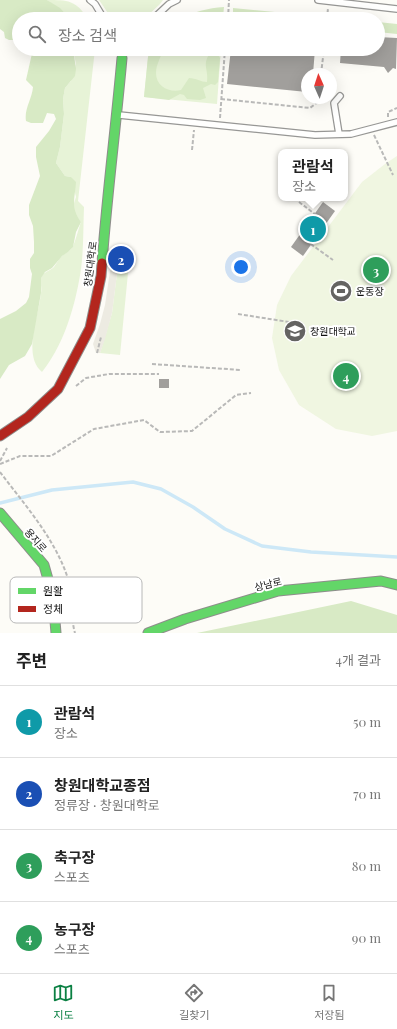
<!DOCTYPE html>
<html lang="ko">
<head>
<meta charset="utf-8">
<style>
	body { margin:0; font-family:"Playfair Display","Noto Sans KR",serif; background:#f6f6f6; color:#222 }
	.compass { position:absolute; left:301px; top:68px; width:36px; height:36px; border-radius:50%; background:#fff; box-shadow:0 4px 16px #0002; rotate:357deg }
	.you { position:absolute; left:241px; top:267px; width:14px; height:14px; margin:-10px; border:3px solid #fff; border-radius:50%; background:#1a73e8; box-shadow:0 0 0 6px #1a73e833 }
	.badge { display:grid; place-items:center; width:26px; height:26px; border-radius:50%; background:#0b8043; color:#fff; font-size:13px; font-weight:700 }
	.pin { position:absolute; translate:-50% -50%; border:2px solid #fff; box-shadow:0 1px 4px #0006 }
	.popup { position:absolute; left:278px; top:149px; width:70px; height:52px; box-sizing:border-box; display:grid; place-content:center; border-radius:8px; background:#fff; filter:drop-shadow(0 1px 3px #0005); font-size:13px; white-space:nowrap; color:#767676 }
	.popup b { font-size:15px; color:#222 }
	.popup::after { content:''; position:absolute; left:50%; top:100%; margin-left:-8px; border:8px solid transparent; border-top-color:#fff }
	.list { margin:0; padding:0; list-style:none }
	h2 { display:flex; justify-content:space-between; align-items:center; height:52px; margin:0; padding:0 16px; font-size:17px }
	h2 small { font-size:13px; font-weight:400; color:#767676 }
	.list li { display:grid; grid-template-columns:26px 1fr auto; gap:12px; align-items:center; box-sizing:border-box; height:72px; padding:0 16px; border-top:1px solid #e0e0e0 }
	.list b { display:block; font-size:15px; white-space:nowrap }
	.list p { margin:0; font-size:13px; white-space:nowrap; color:#767676 }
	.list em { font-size:13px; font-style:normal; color:#767676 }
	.icon { flex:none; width:22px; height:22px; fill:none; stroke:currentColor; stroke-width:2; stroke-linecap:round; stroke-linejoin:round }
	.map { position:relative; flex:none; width:397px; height:633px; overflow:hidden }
	.search { position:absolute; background:#fff; box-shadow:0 4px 16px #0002; left:12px; right:12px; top:12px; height:44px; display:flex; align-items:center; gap:10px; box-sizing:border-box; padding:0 14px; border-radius:22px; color:#767676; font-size:15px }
	.sheet { height:340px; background:#fff }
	nav { display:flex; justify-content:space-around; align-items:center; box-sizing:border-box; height:56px; border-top:1px solid #e0e0e0; background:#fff; font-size:11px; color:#767676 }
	nav a { display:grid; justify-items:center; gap:2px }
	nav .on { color:#0b8043 }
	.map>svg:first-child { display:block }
</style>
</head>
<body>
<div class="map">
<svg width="397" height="633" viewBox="0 0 397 633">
	<rect width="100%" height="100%" fill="#fdfcf7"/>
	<g fill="#e7f3d7">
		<path d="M47,0C68,0 76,0 88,19H70L68,16Z"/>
		<path d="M99,0H163L160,4L144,19H112Z"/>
		<path d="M73,49H95L78,201L84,207C83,231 84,257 79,281C73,313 62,347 42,372C22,356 39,314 41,293C42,288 40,282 41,278C43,272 49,271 53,268C57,264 58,259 62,256C65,253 69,252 72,248C75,243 78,230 81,222L76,216L73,206L76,197L71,177L65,176L56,163L60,147L64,114L63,99L65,88L71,81L76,64Z"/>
		<path d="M151,49H221L217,104L144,97L148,57Z"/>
		<path d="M119,272L128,273L120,355L100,353L112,313L117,273Z"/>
	</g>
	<g fill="#d8eac5">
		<path d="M0,0H47L60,8L70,19H19V38L17,40H9L5,38L4,32L0,29Z"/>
		<path d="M224,7L223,17L211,16L202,19H179C193,12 208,8 224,7Z"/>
		<path d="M233,8L348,19L233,18Z"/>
		<path d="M378,22L397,24V34L378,32Z"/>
		<path d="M33,49H73L76,69L75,76L65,88L63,99L64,114L60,147L56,163L65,176L71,177L76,182C75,199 70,207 81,222L76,232L73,247L68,252L62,256L52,268L45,272L41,278V293L32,344L25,356L9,365L0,379V319L16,311L26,303L29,297L32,274L30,268V259L34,253V242L33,226L29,215V205L40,176L36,157V147L49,131L56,119L54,114L47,113L43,123H31L26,121C24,109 32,99 33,87L26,80Z"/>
		<path d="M151,49H164C161,56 156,65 156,73C156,87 170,93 181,90L189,78C196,78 201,82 207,82C209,69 201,64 211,52H216L220,58L218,82L215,85L211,84L203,88L206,98L200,100L187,99L184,95L180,94L169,100L144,97L148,57Z"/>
		<path d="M351,601L397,615V633H197Z"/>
	</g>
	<path fill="#f0f6e1" d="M397,156V431L372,436L336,429L299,405L279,370L272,338L277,305L291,276L362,182L385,164Z"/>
	<path fill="#edebe2" d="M114,266H125L127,269L128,273L119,272L117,274L112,313L105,339L100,353H96L93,344L100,324L105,305L110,271Z"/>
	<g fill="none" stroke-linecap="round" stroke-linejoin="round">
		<path stroke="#cde8f7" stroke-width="3.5" d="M0,503L52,490L133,482L161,489L193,507L225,529L262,546L311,552L397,557"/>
	</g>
	<g fill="#a19f9c">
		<path d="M378,37L397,38L396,69L393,68L388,73L384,67L340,63L341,49H378Z"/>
		<path d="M231,49H315L313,74H307V92L227,84Z"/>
		<path d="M323,202L335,211L303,256L291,247Z"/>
		<rect x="159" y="379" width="10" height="9"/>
	</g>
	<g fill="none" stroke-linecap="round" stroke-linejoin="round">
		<g stroke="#979795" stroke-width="8">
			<g id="lane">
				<path d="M90,0L95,4L104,19"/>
				<path d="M318,0L397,9"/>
				<path d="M153,19L169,4L177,0"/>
				<path d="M119,115L315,135L351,134L397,122"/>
				<path d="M339,134L334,103L340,96"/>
			</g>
		</g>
		<g stroke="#8e8d8b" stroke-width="11">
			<g id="fast">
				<path d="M102,263C107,195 116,126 122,58"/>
				<path d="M0,513L44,565L53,597L56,633"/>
				<path d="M148,633L185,619L278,591L381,581L397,585"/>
			</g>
		</g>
		<g stroke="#8e8d8b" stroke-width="11">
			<path id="jam" d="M0,436L28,417L58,389L90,328L101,276L102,263"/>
		</g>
		<g stroke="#b9b9b8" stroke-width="2" stroke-dasharray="4 2" stroke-linecap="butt">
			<path d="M228,19L229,0"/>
			<path d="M327,19L328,8"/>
			<path d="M321,74L324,49"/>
			<path d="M319,98L318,102H326"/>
			<path d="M221,99L310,108L318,102"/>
			<path d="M388,117V112L397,108"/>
			<path d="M220,118L225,49"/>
			<path d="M374,135L393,175"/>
			<path d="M192,150L194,130"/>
			<path d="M299,202L320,218L305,240L333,260"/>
			<path d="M238,314L289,322"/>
			<path d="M97,353L101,337"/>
			<path d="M152,364L241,370"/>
			<path d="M76,386L86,378L109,374H159"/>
			<path d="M0,461L7,448"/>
			<path d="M0,464L20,456H51L94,429L144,420L160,432L192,431L236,395L251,393"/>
			<path d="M0,472C27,508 61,545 71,590C73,604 71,620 75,633"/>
		</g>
		<use href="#lane" stroke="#fffffe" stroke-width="5.5"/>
		<use href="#fast" stroke="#63d668" stroke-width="9"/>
		<use href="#jam" stroke="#b3261e" stroke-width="9"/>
	</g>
	<defs>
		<g id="stadium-disc" transform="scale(1.15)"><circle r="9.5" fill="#646362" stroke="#fff"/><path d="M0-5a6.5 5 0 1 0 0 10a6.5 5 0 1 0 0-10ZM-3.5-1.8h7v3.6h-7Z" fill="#fff"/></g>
		<g id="university-disc" transform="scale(1.15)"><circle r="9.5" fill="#646362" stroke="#fff"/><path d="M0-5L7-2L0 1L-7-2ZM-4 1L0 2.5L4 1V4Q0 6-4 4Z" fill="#fff"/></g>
	</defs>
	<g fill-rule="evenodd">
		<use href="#stadium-disc" x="341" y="291"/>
		<use href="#university-disc" x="295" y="331"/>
	</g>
	<g text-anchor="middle" stroke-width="4" stroke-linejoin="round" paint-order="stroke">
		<g font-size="10" fill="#111" stroke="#fff">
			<text transform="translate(90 264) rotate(-83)" y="4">창원대학로</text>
			<text transform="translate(36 540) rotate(49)" y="4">용지로</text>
			<text transform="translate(268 584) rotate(-14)" y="4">상남로</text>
		</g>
		<g font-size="10" fill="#111" stroke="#fff" text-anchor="start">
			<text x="356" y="295">운동장</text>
			<text x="310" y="335">창원대학교</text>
		</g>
	</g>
	<rect x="10" y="577" width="132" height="46" rx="6" fill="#fff" stroke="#b8b8b8" stroke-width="1"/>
	<rect x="18" y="588" width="18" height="6" fill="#63d668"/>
	<rect x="18" y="606" width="18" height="6" fill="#b3261e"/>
	<g font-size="11" fill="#111">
		<text x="43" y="595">원활</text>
		<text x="43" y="613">정체</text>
	</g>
</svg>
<svg class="compass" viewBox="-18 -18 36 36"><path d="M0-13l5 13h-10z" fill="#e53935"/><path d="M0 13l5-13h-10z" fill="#767676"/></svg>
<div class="you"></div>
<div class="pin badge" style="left:313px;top:229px;background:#0f9aa8">1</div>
<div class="popup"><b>관람석</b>장소</div>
<div class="pin badge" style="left:121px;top:259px;background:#1a4fb4">2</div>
<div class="pin badge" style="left:376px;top:270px;background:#2e9e5b">3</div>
<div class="pin badge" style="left:346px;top:376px;background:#2e9e5b">4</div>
<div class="search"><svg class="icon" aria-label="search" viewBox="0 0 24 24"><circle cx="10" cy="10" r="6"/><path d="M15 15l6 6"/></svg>장소 검색</div>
</div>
<section class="sheet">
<h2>주변<small>4개 결과</small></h2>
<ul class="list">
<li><span class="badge" style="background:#0f9aa8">1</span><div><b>관람석</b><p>장소</p></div><em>50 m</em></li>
<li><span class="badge" style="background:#1a4fb4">2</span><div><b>창원대학교종점</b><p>정류장 · 창원대학로</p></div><em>70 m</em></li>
<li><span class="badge" style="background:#2e9e5b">3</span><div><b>축구장</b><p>스포츠</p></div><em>80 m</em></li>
<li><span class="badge" style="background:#2e9e5b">4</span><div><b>농구장</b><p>스포츠</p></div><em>90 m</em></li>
</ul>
</section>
<nav>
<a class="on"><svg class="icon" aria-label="map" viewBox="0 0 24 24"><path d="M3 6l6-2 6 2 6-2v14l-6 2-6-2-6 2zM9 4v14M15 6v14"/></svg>지도</a>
<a><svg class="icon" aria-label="directions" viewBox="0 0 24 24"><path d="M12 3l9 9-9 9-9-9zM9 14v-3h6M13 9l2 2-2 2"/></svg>길찾기</a>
<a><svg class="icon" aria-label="saved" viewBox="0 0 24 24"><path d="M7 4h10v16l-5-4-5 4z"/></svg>저장됨</a>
</nav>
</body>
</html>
